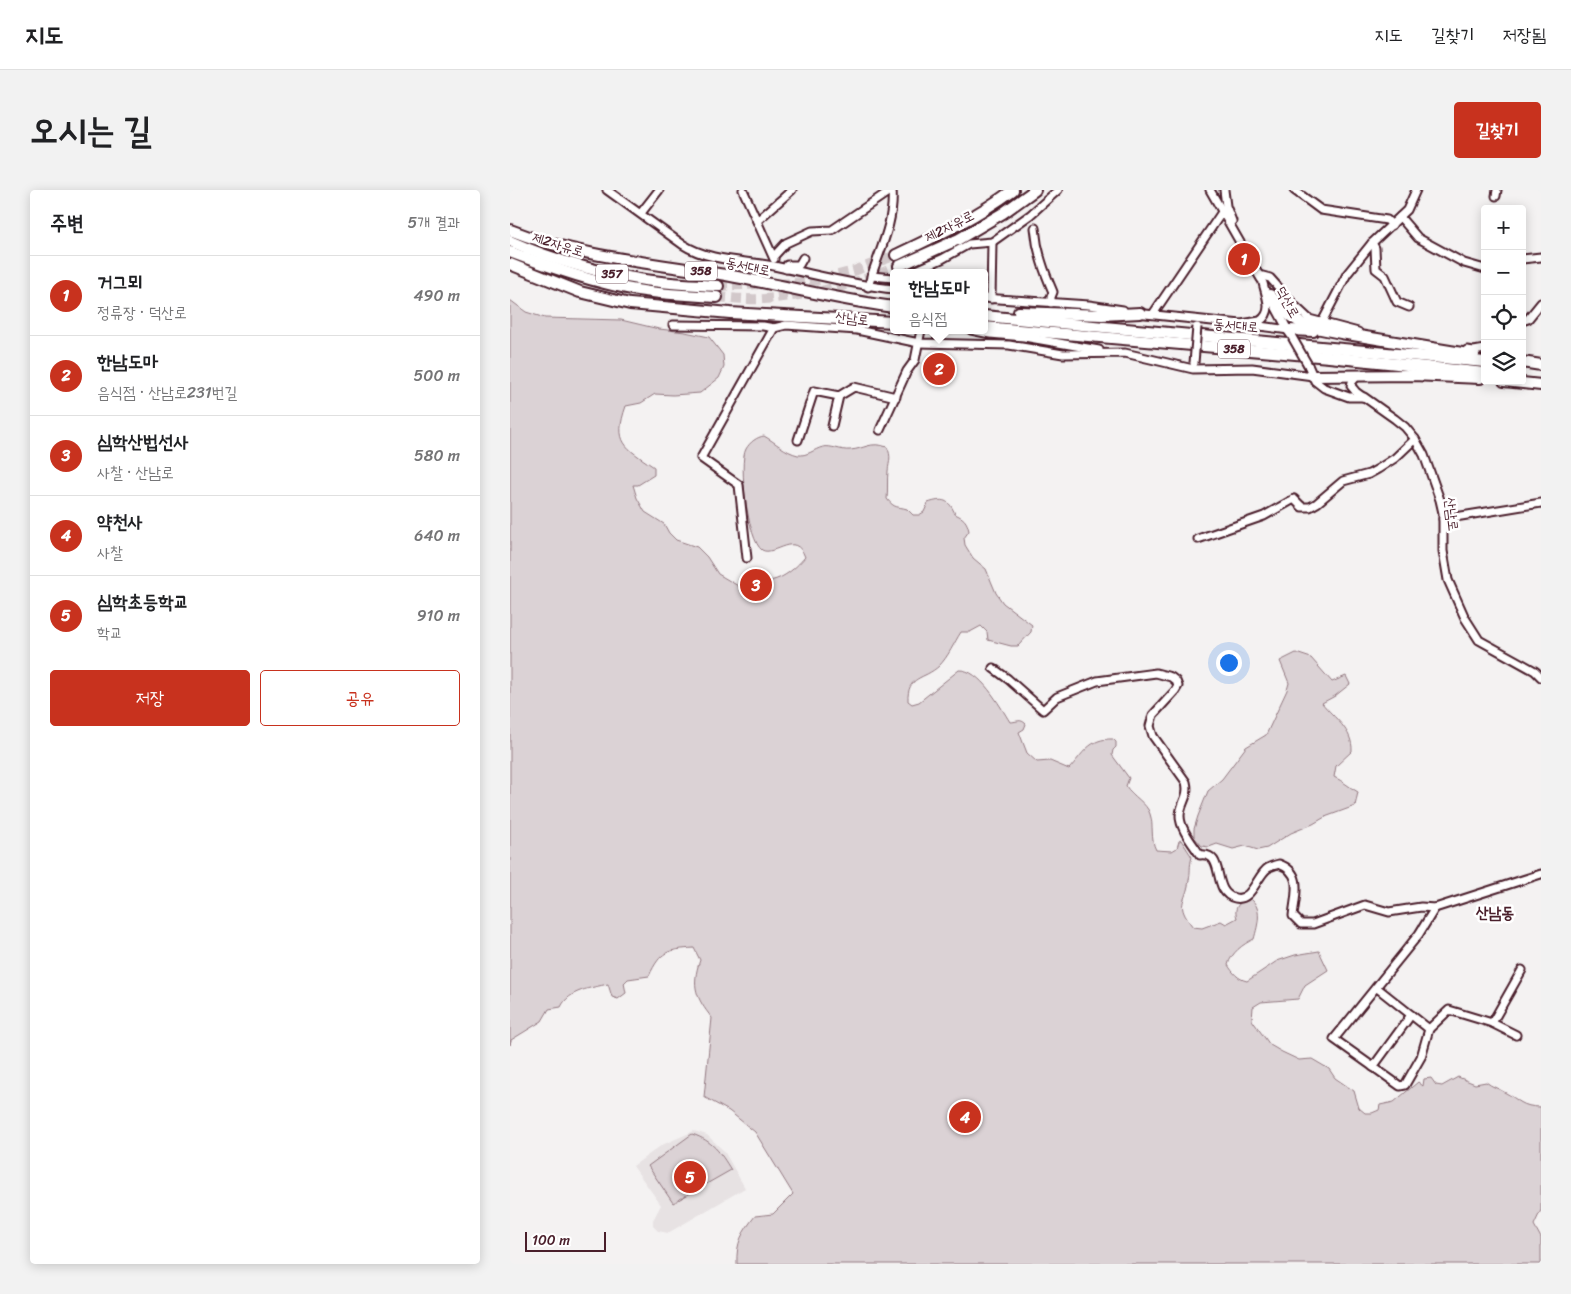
<!DOCTYPE html>
<html lang="ko">
<head>
<meta charset="utf-8">
<style>
	body { margin:0; font-family:Sriracha,"Poor Story",sans-serif; background:#f2f2f2; color:#202124 }
	.controls { position:absolute; right:15px; top:15px; display:grid; overflow:hidden; border-radius:5px; box-shadow:0 2px 12px #0003 }
	.controls button { width:45px; height:45px; display:grid; place-items:center; padding:0; border:0; border-bottom:1px solid #e0e0e0; background:#fff; color:#202124; font:25px sans-serif }
	.scale { position:absolute; left:15px; bottom:12px; width:81px; box-sizing:border-box; padding-left:5px; border:2px solid #4a1f2b; border-top:0; font-size:14px; line-height:18px; white-space:nowrap; color:#4a1f2b; -webkit-text-stroke:4px #fff; paint-order:stroke }
	.you { position:absolute; left:718px; top:472px; width:18px; height:18px; margin:-12px; border:4px solid #fff; border-radius:50%; background:#1a73e8; box-shadow:0 0 0 8px #1a73e833 }
	.badge { display:grid; place-items:center; width:32px; height:32px; border-radius:50%; background:#c8321e; color:#fff; font-size:16px; font-weight:700 }
	.pin { position:absolute; translate:-50% -50%; border:2px solid #fff; box-shadow:0 1px 5px #0006 }
	.popup { position:absolute; left:380px; top:79px; width:98px; height:65px; box-sizing:border-box; display:grid; place-content:center; border-radius:5px; background:#fff; filter:drop-shadow(0 1px 4px #0005); font-size:16px; white-space:nowrap; color:#757577 }
	.popup b { font-size:19px; color:#202124 }
	.popup::after { content:''; position:absolute; left:50%; top:100%; margin-left:-10px; border:10px solid transparent; border-top-color:#fff }
	.list { margin:0; padding:0; list-style:none }
	h2 { display:flex; justify-content:space-between; align-items:center; height:65px; margin:0; padding:0 20px; font-size:21px }
	h2 small { font-size:16px; font-weight:400; color:#757577 }
	.list li { display:grid; grid-template-columns:32px 1fr auto; gap:15px; align-items:center; box-sizing:border-box; height:80px; padding:0 20px; border-top:1px solid #e0e0e0 }
	.list b { display:block; font-size:19px; white-space:nowrap }
	.list p { margin:0; font-size:16px; white-space:nowrap; color:#757577 }
	.list em { font-size:16px; font-style:normal; color:#757577 }
	.actions { display:flex; gap:10px; padding:15px 20px }
	.actions a { flex:1; padding:11px 0; border:1px solid #c8321e; border-radius:5px; text-align:center; font-size:18px; color:#c8321e }
	.actions .main { background:#c8321e; color:#fff }
	.icon { flex:none; width:28px; height:28px; fill:none; stroke:currentColor; stroke-width:2; stroke-linecap:round; stroke-linejoin:round }
	.map { position:relative; flex:none; width:1031px; height:1074px; overflow:hidden; border-radius:5px }
	header { display:flex; align-items:center; gap:30px; box-sizing:border-box; height:70px; padding:0 25px; background:#fff; border-bottom:1px solid #e0e0e0 }
	header strong { font-size:24px }
	nav { display:flex; gap:28px; margin-inline-start:auto; font-size:18px }
	.intro { display:flex; align-items:center; justify-content:space-between; box-sizing:border-box; height:120px; padding:0 30px }
	h1 { margin:0; font-size:35px }
	.button { padding:12px 22px; border-radius:5px; background:#c8321e; color:#fff; font-size:18px; font-weight:700 }
	main { display:flex; gap:30px; padding:0 30px }
	aside { flex:1; background:#fff; border-radius:5px; box-shadow:0 2px 12px #0003 }
	.map>svg:first-child { display:block }
</style>
</head>
<body>
<header>
<strong>지도</strong>
<nav><a>지도</a><a>길찾기</a><a>저장됨</a></nav>
</header>
<div class="intro"><h1>오시는 길</h1><a class="button">길찾기</a></div>
<main>
<aside>
<h2>주변<small>5개 결과</small></h2>
<ul class="list">
<li><span class="badge">1</span><div><b>거그뫼</b><p>정류장 · 덕산로</p></div><em>490 m</em></li>
<li><span class="badge">2</span><div><b>한남도마</b><p>음식점 · 산남로231번길</p></div><em>500 m</em></li>
<li><span class="badge">3</span><div><b>심학산법선사</b><p>사찰 · 산남로</p></div><em>580 m</em></li>
<li><span class="badge">4</span><div><b>약천사</b><p>사찰</p></div><em>640 m</em></li>
<li><span class="badge">5</span><div><b>심학초등학교</b><p>학교</p></div><em>910 m</em></li>
</ul>
<div class="actions"><a class="main">저장</a><a>공유</a></div>
</aside>
<div class="map">
<svg width="1031" height="1074" viewBox="0 0 1031 1074">
	<rect width="100%" height="100%" fill="#f4f2f2"/>
	<filter id="ink" filterUnits="userSpaceOnUse"><feTurbulence type="fractalNoise" baseFrequency=".02" numOctaves="2"/><feDisplacementMap in="SourceGraphic" scale="10" xChannelSelector="R" yChannelSelector="G"/><feConvolveMatrix kernelMatrix="1 2 1 2 8 2 1 2 1" color-interpolation-filters="sRGB"/></filter>
	<g filter="url(#ink)">
		<path fill="#e7e2e3" d="M184,941L197,945L214,961L235,998L158,1043L148,1041L143,1036V1030L151,1015L123,976L152,955Z"/>
		<g fill="#dbd2d5" stroke="#927880">
			<path d="M0,110L16,122L35,128L111,130L149,139L175,142L199,147L213,165L214,177L209,188L190,203L163,205L145,204L131,213L116,216C103,253 115,257 144,277V285L128,295H123L127,308L135,322L154,334L159,343L166,350L187,357L197,367L208,384L235,400L250,390C267,395 285,379 295,367C285,340 264,367 252,360C238,351 228,273 236,259C240,252 247,247 254,246C265,252 275,262 288,265C298,266 304,259 313,257C321,255 331,261 340,260C355,259 360,251 377,257C382,267 379,271 378,281C377,290 378,300 377,309C385,319 387,316 397,319L403,325H409L414,322L418,313C433,308 439,309 445,324C454,328 457,331 459,341L454,348L455,355L463,368L476,379L486,403L493,413L522,435L521,442L508,456H501L478,450L477,442L471,436L460,442H451C444,453 438,467 429,476C414,490 397,485 398,511L402,514L409,512L449,480C470,479 490,516 500,532C508,532 510,528 516,534L514,539L509,542L517,563L527,572L540,571L559,579C573,564 579,548 603,549L606,552V557L603,560L602,565L619,588L616,596C622,606 637,613 640,624C644,635 640,649 646,660L662,661L667,658L669,651L671,650L682,667C679,677 681,682 679,690C676,714 664,713 683,737L692,738L711,731L716,734L727,728C723,716 730,712 740,708C753,719 748,734 744,749C733,754 721,763 718,775C723,783 728,789 737,791L767,771L785,765L809,761L818,780L795,795L788,809L751,812L743,817L742,830L760,855L772,862L789,870L802,869L819,879L825,888L844,901L849,918L855,923H862L869,920L870,915L884,912L908,892L913,896L914,889L921,888L926,895L932,896L948,887L965,894L976,892C982,897 988,898 994,902C1010,910 1011,917 1031,917V1020L1024,1035L1031,1048V1074H227C226,1052 232,1043 245,1026L263,1024L283,1004L245,942L219,921L194,907L202,828C186,808 181,796 190,770L184,758C158,760 151,760 139,786L118,789L114,793L116,803L108,809L102,807L98,794C81,798 59,800 51,817L39,819L32,831L1,850L0,855Z"/>
			<path d="M786,463L801,468L822,492L836,486L840,494L825,506L812,513C824,528 843,540 842,561L826,576L824,587C833,591 839,597 848,602L845,616L815,627L803,634L781,643L757,658L748,660L735,656L723,659L707,654L699,657L692,656L684,647V639L688,626L698,601L712,589L736,557L756,545L777,500L779,493L770,471Z"/>
			<path d="M182,944C203,951 210,962 221,980L163,1013L138,976Z"/>
		</g>
		<g fill="none" stroke-linecap="round" stroke-linejoin="round">
			<g stroke="#d2c8ca" stroke-width="10" stroke-dasharray="10 5" stroke-linecap="butt">
				<path d="M269,94L300,92L344,81L386,65"/>
				<path d="M208,96L254,94"/>
				<path d="M207,107C223,108 239,110 254,109C303,105 344,95 389,76"/>
			</g>
			<g stroke="#4a1f2b" stroke-width="11">
				<g id="minor">
					<path d="M97,0L172,54C200,72 232,70 264,76C304,84 343,95 384,99"/>
					<path d="M233,0L264,69"/>
					<path d="M700,0L751,89"/>
					<path d="M714,0L716,16L722,31"/>
					<path d="M784,0L811,20L877,30L882,35"/>
					<path d="M986,6L987,0"/>
					<path d="M131,23L149,0"/>
					<path d="M890,27L908,48L954,73L975,79"/>
					<path d="M247,31L282,0"/>
					<path d="M525,38C527,62 534,81 543,102L541,107V113"/>
					<path d="M862,53L865,58L866,79L875,86L887,112L899,117"/>
					<path d="M264,66L276,53L302,41L322,40L381,0"/>
					<path d="M1012,69L1031,67"/>
					<path d="M276,79L277,75H289L293,68"/>
					<path d="M400,83L432,69L459,54L482,52L520,25L548,0"/>
					<path d="M749,85L760,88L784,115L799,129L848,142"/>
					<path d="M361,86L384,88"/>
					<path d="M358,97C367,65 385,34 382,0"/>
					<path d="M474,108L579,115L613,120"/>
					<path d="M481,109L482,52"/>
					<path d="M764,114L780,144"/>
					<path d="M626,123L731,134L750,131C764,122 756,106 753,93"/>
					<path d="M643,124L712,22"/>
					<path d="M1012,131L1018,129L1031,113"/>
					<path d="M812,132L837,84L862,53L897,20L906,0"/>
					<path d="M163,135L253,136L264,138L276,135L347,140L409,153L499,155L553,164L615,163L683,179L742,178L803,186"/>
					<path d="M742,135L779,140"/>
					<path d="M461,140L480,144L514,147L589,160"/>
					<path d="M957,160L964,161L975,159"/>
					<path d="M798,175L805,191L814,198L839,207H854L885,229L895,237L905,249L914,265L930,310L933,323V361L938,390L955,428L969,450L1025,481L1031,487"/>
					<path d="M848,185L842,192L841,196L846,202L853,207"/>
					<path d="M322,236L329,206L344,197L386,207"/>
					<path d="M370,240L397,181L405,170L411,140"/>
					<path d="M288,250L304,201L329,206"/>
					<path d="M933,329L1031,313"/>
					<path d="M688,349L754,326L784,309L792,317H800L807,313L833,291L859,284L868,279L885,268L905,249"/>
					<path d="M237,368L229,295L191,268L264,138"/>
					<path d="M483,478L498,489L533,520L547,507L587,491L646,483L661,487L666,491L668,496L665,501L643,525L640,536L643,546L676,592C680,607 670,613 670,626C670,639 683,654 690,665C717,662 700,702 725,708C742,712 747,685 758,678C761,676 765,675 769,674C794,683 785,705 783,726L791,734H803L855,715L879,722L911,717L925,718L1031,684"/>
					<path d="M866,797L919,839L911,867L895,895L890,896L824,849L909,744L925,718"/>
					<path d="M982,833L1012,780"/>
					<path d="M919,839L939,820L982,833L1006,845"/>
					<path d="M863,877L901,825"/>
				</g>
			</g>
			<g stroke="#4a1f2b" stroke-width="14">
				<g id="highway">
					<path d="M0,40C68,67 144,73 216,85C272,95 327,110 384,117"/>
					<path d="M0,51C45,71 102,87 151,92C169,94 189,95 208,96"/>
					<path d="M0,62C35,75 70,88 107,96C140,104 174,105 207,107"/>
					<path d="M386,65C426,46 467,27 503,0"/>
					<path d="M0,74L70,102L120,114L220,123L384,132"/>
					<path d="M389,76L449,49L493,23L525,0"/>
					<path d="M760,105L780,126L796,136L831,143L964,165"/>
					<path d="M509,122L592,125L630,123"/>
					<path d="M474,126L975,172"/>
					<path d="M474,137L819,167L975,183"/>
					<path d="M779,140L803,141"/>
					<path d="M1012,172L1031,175"/>
					<path d="M803,186L903,185L970,188"/>
					<path d="M994,191L1031,195"/>
				</g>
			</g>
			<use href="#minor" stroke="#fff" stroke-width="7"/>
			<use href="#highway" stroke="#fff" stroke-width="10"/>
			<g stroke="#4a1f2b" stroke-width="11" stroke-linecap="butt">
				<g id="minor-bridge">
					<path d="M782,147L798,175"/>
					<path d="M684,173L687,137"/>
				</g>
			</g>
			<use href="#minor-bridge" stroke="#fff" stroke-width="7"/>
		</g>
	</g>
	<g text-anchor="middle" stroke-width="5" stroke-linejoin="round" paint-order="stroke">
		<g fill="#fff" stroke="#80626b" stroke-width="1">
			<rect x="175" y="71.5" width="32" height="19" rx="4"/>
			<rect x="86" y="74.5" width="32" height="19" rx="4"/>
			<rect x="708" y="149.5" width="32" height="19" rx="4"/>
		</g>
		<g font-size="12" font-weight="bold" fill="#4a1f2b">
			<text x="191" y="85">358</text>
			<text x="102" y="88">357</text>
			<text x="724" y="163">358</text>
		</g>
		<g font-size="14" fill="#4a1f2b" stroke="#fff">
			<text transform="translate(439 36) rotate(-27)" y="5">제2자유로</text>
			<text transform="translate(48 54) rotate(17)" y="5">제2자유로</text>
			<text transform="translate(238 76) rotate(12)" y="5">동서대로</text>
			<text transform="translate(778 112) rotate(61)" y="5">덕산로</text>
			<text transform="translate(342 128) rotate(7)" y="5">산남로</text>
			<text transform="translate(726 135) rotate(5)" y="5">동서대로</text>
			<text transform="translate(942 324) rotate(83)" y="5">산남로</text>
		</g>
		<g font-size="16" font-weight="bold" fill="#4a1f2b" stroke="#fff">
			<text x="985" y="728">산남동</text>
		</g>
	</g>
</svg>
<div class="controls">
<button>+</button>
<button>−</button>
<button><svg class="icon" aria-label="locate" viewBox="0 0 24 24"><circle cx="12" cy="12" r="6"/><path d="M12 2v4M12 18v4M2 12h4M18 12h4"/></svg></button>
<button><svg class="icon" aria-label="layers" viewBox="0 0 24 24"><path d="M12 4l9 5-9 5-9-5zM3 14l9 5 9-5"/></svg></button>
</div>
<div class="scale">100 m</div>
<div class="you"></div>
<div class="pin badge" style="left:734px;top:69px">1</div>
<div class="pin badge" style="left:429px;top:179px">2</div>
<div class="popup"><b>한남도마</b>음식점</div>
<div class="pin badge" style="left:246px;top:395px">3</div>
<div class="pin badge" style="left:455px;top:927px">4</div>
<div class="pin badge" style="left:180px;top:987px">5</div>
</div>
</main>
</body>
</html>
